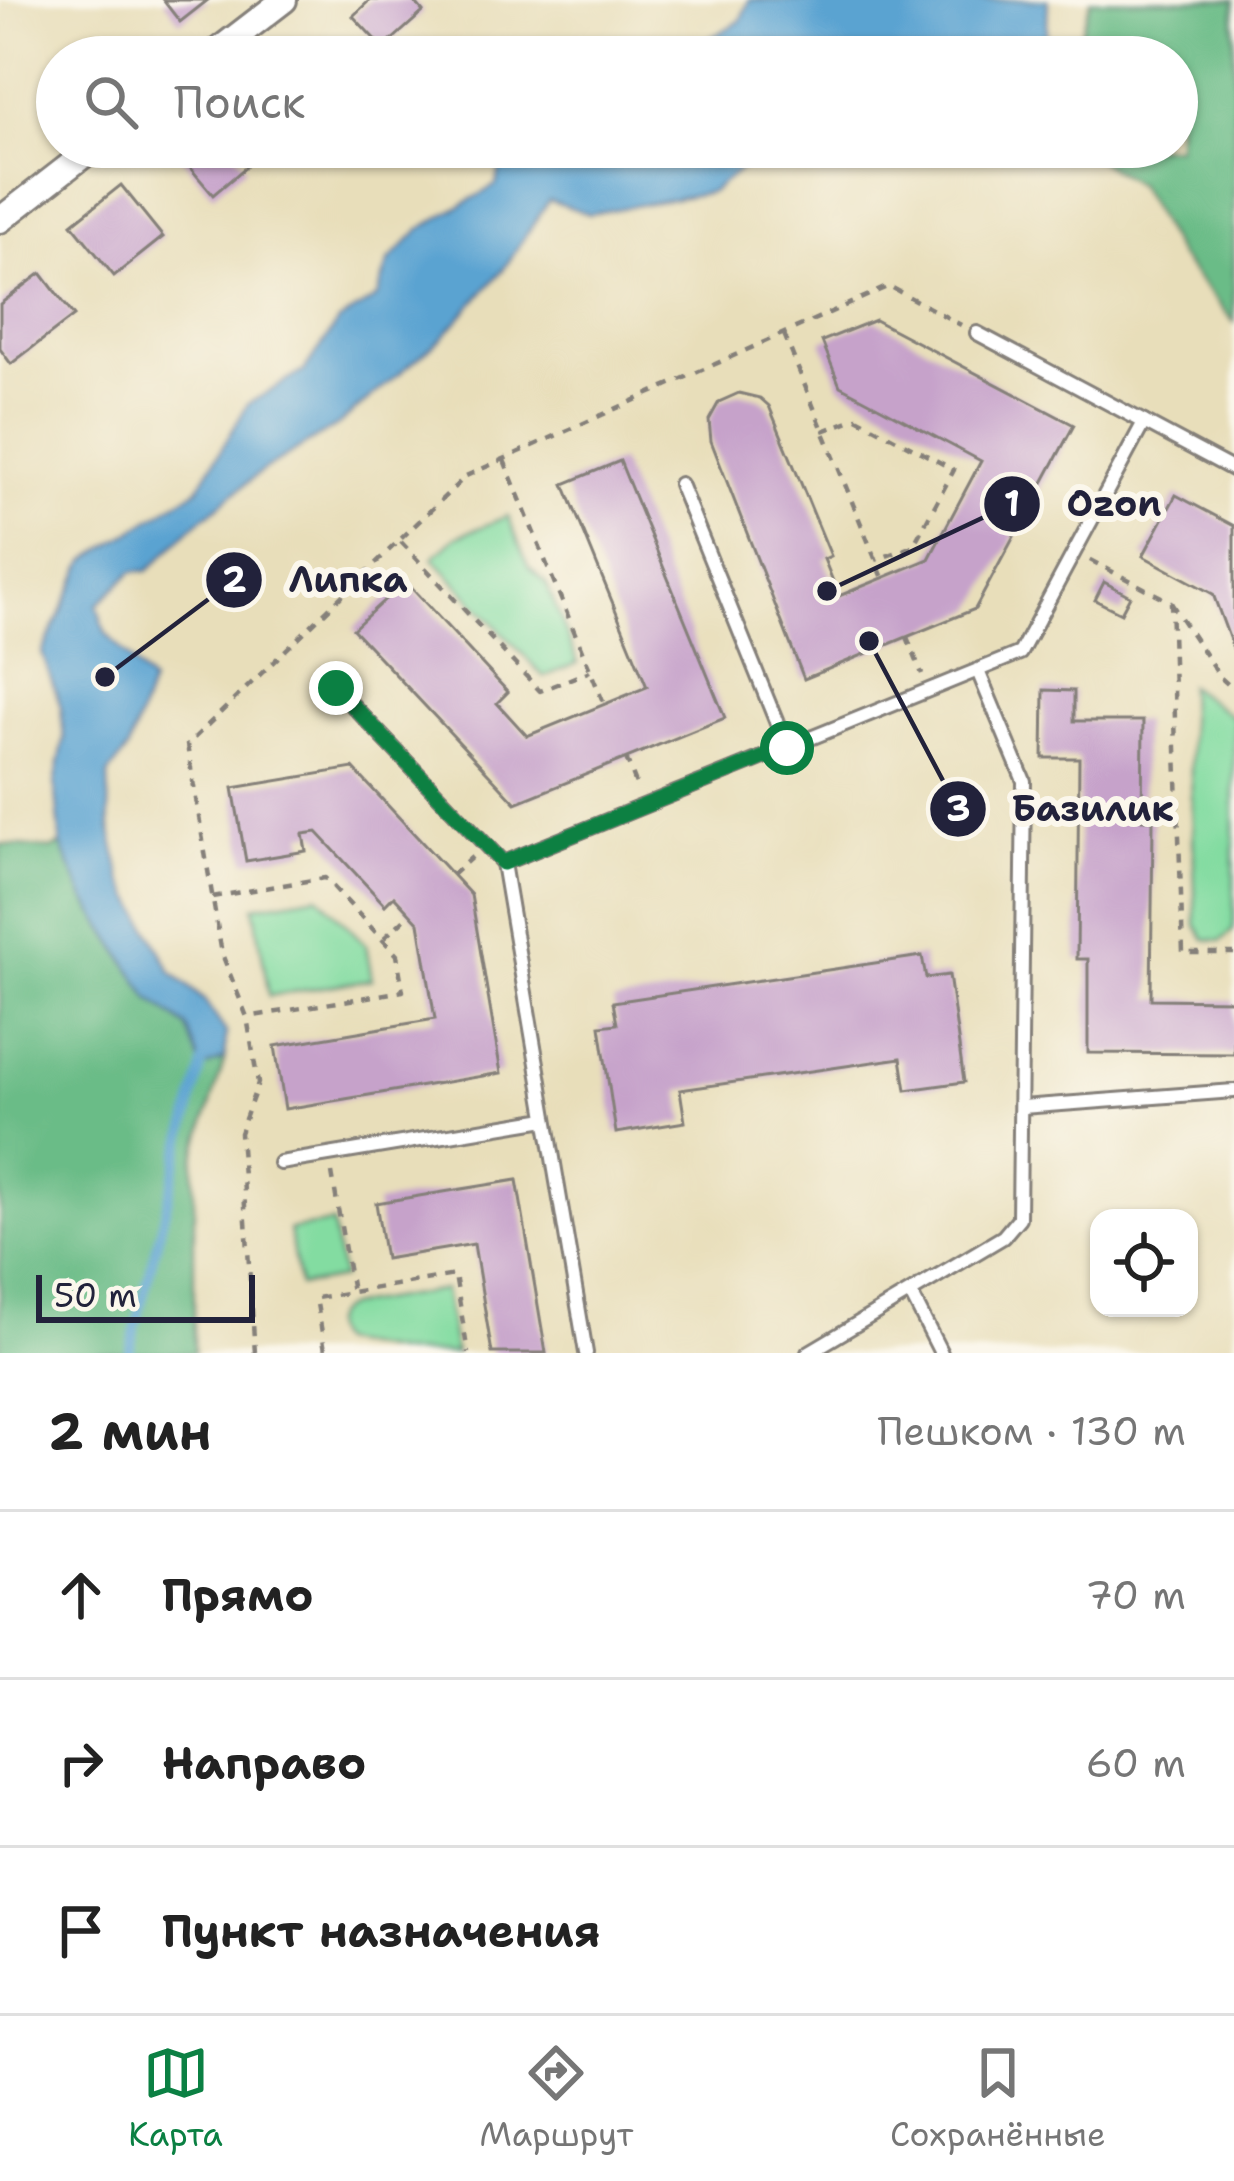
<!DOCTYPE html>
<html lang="ru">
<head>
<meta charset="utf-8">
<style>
	body { margin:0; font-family:"Shantell Sans",sans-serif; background:#f2f2f2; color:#222 }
	.controls { position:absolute; right:36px; bottom:36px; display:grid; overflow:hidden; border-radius:24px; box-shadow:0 3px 9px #0004 }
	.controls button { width:108px; height:108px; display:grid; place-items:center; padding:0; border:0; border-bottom:3px solid #e0e0e0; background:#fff; color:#222; font:60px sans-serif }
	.scale { position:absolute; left:36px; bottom:30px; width:219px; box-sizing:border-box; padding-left:12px; border:6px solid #22223b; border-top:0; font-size:33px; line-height:42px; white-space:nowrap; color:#22223b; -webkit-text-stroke:9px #fbf7ec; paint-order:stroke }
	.stop { position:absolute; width:36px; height:36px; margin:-27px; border:9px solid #0b8043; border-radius:50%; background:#fff }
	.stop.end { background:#0b8043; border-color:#fff; box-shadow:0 3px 12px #0008 }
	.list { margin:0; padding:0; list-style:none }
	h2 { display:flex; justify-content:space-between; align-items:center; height:156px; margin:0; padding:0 48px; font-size:51px }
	h2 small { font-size:39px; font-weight:400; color:#767676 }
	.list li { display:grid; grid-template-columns:78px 1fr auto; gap:36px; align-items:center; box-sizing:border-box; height:168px; padding:0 48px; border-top:3px solid #e0e0e0 }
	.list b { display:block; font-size:45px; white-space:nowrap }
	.list em { font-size:39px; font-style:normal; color:#767676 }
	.icon { flex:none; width:66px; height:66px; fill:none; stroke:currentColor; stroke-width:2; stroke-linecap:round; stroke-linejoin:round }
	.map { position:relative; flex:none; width:1234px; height:1353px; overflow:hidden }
	.search { position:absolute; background:#fff; box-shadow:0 3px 9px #0004; left:36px; right:36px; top:36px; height:132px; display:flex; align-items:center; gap:30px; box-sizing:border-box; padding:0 42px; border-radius:66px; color:#767676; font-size:45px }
	.sheet { height:660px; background:#fff }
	nav { display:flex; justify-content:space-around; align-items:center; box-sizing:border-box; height:168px; border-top:3px solid #e0e0e0; background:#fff; font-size:33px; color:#767676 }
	nav a { display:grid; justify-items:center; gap:6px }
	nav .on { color:#0b8043 }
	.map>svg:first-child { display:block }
</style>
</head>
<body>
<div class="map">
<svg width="1234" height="1353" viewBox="0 0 1234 1353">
	<rect width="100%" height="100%" fill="#fbf7ec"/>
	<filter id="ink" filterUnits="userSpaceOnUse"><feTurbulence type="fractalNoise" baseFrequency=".00833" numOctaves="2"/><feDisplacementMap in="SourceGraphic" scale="24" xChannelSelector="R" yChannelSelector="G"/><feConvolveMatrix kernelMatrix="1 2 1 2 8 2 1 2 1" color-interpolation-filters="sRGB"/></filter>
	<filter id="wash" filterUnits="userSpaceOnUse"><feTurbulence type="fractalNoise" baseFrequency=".004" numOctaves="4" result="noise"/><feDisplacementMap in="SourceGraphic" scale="48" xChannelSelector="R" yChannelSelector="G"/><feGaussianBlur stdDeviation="2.7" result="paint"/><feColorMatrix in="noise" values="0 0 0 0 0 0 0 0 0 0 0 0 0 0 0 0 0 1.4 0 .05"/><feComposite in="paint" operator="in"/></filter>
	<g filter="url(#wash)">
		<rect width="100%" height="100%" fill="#e8deba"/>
		<g fill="#83dca1" stroke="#527f6e" stroke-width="3">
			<path d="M508,516L528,566L546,583L578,663L544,677L433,558L456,537Z"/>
			<path d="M1188,686L1234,718V921L1233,930L1221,941L1205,939L1196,925Z"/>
			<path d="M318,895L366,945L372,979L269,996L254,906Z"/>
			<path d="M332,1223L342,1278L299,1286L289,1230Z"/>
			<path d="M444,1290L455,1353H403L337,1342C324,1326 332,1313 348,1306Z"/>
		</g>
		<g fill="#6abc87" stroke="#466f61" stroke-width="3">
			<path d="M1091,0H1234V322L1179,257L1138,185L1077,147H1177V57H1073Z"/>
			<path d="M0,844L51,849L61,845L84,897L150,999L187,1027L202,1068L225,1058L194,1159V1353H0Z"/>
		</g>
		<g fill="#5aa3d1" stroke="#3e6286" stroke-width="3">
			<path d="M749,0H1048L1046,57H677L740,21Z"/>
			<path d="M506,147H769L711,192L589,214L549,200L503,270L442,338L338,425L262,471L192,527L148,571H133L97,605L105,632L151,683L128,749L108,775L110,827L122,879L172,972L204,1000L226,1032L225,1058L202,1069L187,1027L150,999L84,897L61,845L55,783L64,739L61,707L42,653L85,561L198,489L248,404L304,371L339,321L377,297L389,261L420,229L496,185Z"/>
		</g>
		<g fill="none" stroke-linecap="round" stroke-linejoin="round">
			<path stroke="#5aa3d1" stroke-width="9" d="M129,1353L203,1062"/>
		</g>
		<g id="blocks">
			<g fill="#c6a2ca">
				<path d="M163,0H208L180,22Z"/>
				<path d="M370,0H413L423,12L383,48L353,16Z"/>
				<path d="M98,41L110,57H76Z"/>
				<path d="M315,43L326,57H297Z"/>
				<path d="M193,147H230L246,167L213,195L181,157Z"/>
				<path d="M121,185L163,237L114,276L72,224Z"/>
				<path d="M41,273L74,316L11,364L0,349V304Z"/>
				<path d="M875,320L1074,425L975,609L804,679L711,441L709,420L719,402L739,393L760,398L769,406L831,556L824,559L839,596L929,559L981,461L840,386L822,341Z"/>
				<path d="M620,461L725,718L516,803L353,629L405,581L508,692L497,703L527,736L647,687L564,484Z"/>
				<path d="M1176,495L1234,526V651L1213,594L1143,556Z"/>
				<path d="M1104,582L1130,596L1121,613L1095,600Z"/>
				<path d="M1044,690L1074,691V721H1143L1142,820H1153L1151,999L1234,1000V1054L1088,1053V959H1077L1079,758H1043Z"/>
				<path d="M353,768L471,895L501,1073L285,1109L275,1046L435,1019L419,923L394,896L385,905L317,832L303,834L306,851L246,861L233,788Z"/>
				<path d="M922,956L926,978L949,975L964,1082L906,1090L901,1058L680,1090L685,1122L616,1133L600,1026L617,1024L613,1002Z"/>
				<path d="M517,1180L546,1353H492L474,1244L385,1259L376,1203Z"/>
			</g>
		</g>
	</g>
	<g filter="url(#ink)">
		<use href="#blocks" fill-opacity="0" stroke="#85807a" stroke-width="3"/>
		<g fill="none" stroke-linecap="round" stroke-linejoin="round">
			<g stroke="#85807a" stroke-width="18">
				<g id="lane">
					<path d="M977,333L1234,470"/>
					<path d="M680,484L787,748"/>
					<path d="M336,688L503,863"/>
					<path d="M1022,1107L1234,1091"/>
					<path d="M280,1163L546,1119"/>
					<path d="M911,1294L941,1353"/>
					<path d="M586,1353L503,863L1020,653L1144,422"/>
					<path d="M808,1353L1003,1237L1019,1218L1024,781L978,671"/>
				</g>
			</g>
			<g stroke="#85807a" stroke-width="30">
				<g id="street">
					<path d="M210,57L284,0"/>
					<path d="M0,220L94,147"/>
				</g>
			</g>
			<g stroke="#85807a" stroke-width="4.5" stroke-dasharray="9 9" stroke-linecap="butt">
				<path d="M784,334L883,578"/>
				<path d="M823,431L857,418L954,470L913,546L876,560"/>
				<path d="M504,460L604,704"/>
				<path d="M401,542L540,691L590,671"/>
				<path d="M1090,560L1171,602L1183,953H1234"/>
				<path d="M1171,603L1220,677L1234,690"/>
				<path d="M907,637L922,674"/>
				<path d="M626,758L638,789"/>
				<path d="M452,875L472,857"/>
				<path d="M212,897L325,878L397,955L403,991L248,1017"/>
				<path d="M384,938L410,914"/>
				<path d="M332,1173L352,1292"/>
				<path d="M255,1353L240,1133L258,1083L247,1017L222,954L187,745L466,476L889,286L961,325"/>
				<path d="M342,1353L325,1350L316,1298L455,1275L468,1353"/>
			</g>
			<use href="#lane" stroke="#fff" stroke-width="12"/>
			<use href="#street" stroke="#fff" stroke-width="24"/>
		</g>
	</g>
	<g fill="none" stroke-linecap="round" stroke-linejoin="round" filter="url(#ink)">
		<path stroke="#0b8043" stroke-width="15" d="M336,688L503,863L787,748"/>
	</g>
	<path fill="none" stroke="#22223b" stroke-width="4.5" d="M827 591L1012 504M105 677L234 580M869 641L958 809"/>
	<g fill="#22223b" stroke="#fbf7ec" stroke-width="4.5">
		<circle cx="827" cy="591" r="12"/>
		<circle cx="105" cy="677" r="12"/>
		<circle cx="869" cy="641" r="12"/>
		<circle cx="1012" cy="504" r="30"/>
		<circle cx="234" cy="580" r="30"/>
		<circle cx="958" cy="809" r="30"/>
	</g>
	<g font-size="36" text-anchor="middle" font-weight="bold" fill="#fff">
		<text x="1012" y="516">1</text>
		<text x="234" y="592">2</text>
		<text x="958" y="821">3</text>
	</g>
	<g font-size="36" text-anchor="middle" font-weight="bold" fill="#22223b" stroke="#fbf7ec" stroke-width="12" stroke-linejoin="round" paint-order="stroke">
		<text x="1114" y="516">Ozon</text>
		<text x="348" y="592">Липка</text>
		<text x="1093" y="821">Базилик</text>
	</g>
</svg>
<div class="controls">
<button><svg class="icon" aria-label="locate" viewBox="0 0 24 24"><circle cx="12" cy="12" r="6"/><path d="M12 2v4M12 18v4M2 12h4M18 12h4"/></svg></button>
</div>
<div class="scale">50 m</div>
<div class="stop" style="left:787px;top:748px"></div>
<div class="stop end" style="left:336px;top:688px"></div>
<div class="search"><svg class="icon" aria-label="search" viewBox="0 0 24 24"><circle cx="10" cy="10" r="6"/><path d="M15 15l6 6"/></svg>Поиск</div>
</div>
<section class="sheet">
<h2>2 мин<small>Пешком · 130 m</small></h2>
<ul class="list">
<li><svg class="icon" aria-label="ahead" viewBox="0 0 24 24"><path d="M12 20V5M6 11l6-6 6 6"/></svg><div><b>Прямо</b></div><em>70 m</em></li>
<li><svg class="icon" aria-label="right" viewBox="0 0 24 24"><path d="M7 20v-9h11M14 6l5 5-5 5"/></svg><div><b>Направо</b></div><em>60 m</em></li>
<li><svg class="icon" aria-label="arrive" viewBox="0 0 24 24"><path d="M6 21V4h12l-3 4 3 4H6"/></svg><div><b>Пункт назначения</b></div></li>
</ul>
</section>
<nav>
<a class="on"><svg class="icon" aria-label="map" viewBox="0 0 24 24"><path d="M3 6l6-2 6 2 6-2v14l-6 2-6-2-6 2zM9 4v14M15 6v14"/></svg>Карта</a>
<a><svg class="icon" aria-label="directions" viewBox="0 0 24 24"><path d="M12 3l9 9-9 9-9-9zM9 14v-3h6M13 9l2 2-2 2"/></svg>Маршрут</a>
<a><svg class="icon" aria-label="saved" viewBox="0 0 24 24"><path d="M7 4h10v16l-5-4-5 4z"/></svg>Сохранённые</a>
</nav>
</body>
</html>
